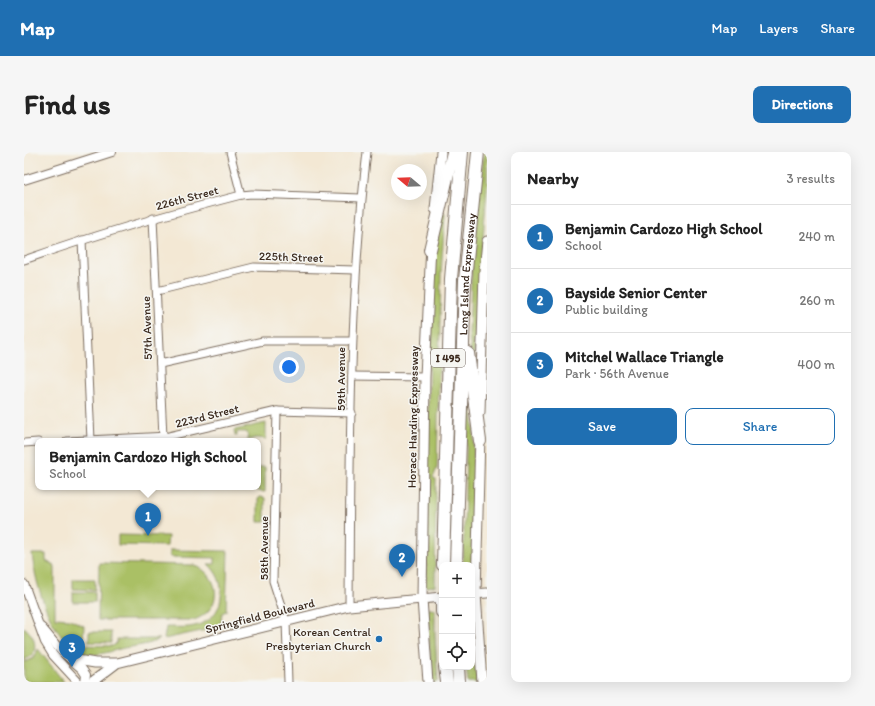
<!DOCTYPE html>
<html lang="en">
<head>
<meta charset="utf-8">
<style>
	body { margin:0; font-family:Itim,sans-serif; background:#f6f6f6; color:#222 }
	.controls { position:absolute; right:12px; bottom:12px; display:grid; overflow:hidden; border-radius:8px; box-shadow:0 4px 16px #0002 }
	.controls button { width:36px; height:36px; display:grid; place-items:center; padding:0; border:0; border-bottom:1px solid #e0e0e0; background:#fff; color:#222; font:20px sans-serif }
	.compass { position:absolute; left:367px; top:12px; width:36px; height:36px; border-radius:50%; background:#fff; box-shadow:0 4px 16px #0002; rotate:289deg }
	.you { position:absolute; left:265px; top:215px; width:14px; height:14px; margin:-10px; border:3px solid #fff; border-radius:50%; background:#1a73e8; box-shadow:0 0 0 6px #1a73e833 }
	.badge { display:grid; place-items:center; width:26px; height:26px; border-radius:50%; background:#1f6fb2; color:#fff; font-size:13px; font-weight:700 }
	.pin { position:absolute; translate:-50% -33px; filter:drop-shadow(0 1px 2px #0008) }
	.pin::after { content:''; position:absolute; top:21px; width:14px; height:12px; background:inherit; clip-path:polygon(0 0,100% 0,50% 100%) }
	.popup { position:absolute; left:11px; top:286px; width:226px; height:52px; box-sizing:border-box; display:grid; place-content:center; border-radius:8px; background:#fff; filter:drop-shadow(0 1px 3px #0005); font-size:13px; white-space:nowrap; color:#767676 }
	.popup b { font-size:15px; color:#222 }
	.popup::after { content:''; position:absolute; left:50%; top:100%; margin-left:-8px; border:8px solid transparent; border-top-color:#fff }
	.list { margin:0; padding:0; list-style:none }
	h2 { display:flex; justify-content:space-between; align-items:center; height:52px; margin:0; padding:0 16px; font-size:17px }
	h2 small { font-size:13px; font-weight:400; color:#767676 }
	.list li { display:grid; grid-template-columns:26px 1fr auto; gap:12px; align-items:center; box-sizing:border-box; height:64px; padding:0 16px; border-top:1px solid #e0e0e0 }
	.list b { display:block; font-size:15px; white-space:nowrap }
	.list p { margin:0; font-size:13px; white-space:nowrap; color:#767676 }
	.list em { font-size:13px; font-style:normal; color:#767676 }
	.actions { display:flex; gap:8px; padding:12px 16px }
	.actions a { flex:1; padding:9px 0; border:1px solid #1f6fb2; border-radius:8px; text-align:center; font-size:14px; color:#1f6fb2 }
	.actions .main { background:#1f6fb2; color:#fff }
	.icon { flex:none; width:22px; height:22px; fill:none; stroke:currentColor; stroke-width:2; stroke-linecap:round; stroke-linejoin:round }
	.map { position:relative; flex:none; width:463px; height:530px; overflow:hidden; border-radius:8px }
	header { display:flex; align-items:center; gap:24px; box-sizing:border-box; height:56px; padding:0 20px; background:#1f6fb2; color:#fff }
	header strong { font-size:19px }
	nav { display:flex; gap:22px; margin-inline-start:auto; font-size:14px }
	.intro { display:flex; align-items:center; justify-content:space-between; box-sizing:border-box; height:96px; padding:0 24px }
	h1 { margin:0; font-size:28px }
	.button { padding:10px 18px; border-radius:8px; background:#1f6fb2; color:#fff; font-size:14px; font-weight:700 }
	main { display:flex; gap:24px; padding:0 24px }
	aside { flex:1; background:#fff; border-radius:8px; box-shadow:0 4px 16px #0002 }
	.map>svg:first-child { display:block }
</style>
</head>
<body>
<header>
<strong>Map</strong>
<nav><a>Map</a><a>Layers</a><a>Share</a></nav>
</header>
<div class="intro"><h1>Find us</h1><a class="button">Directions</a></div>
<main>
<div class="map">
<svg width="463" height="530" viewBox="0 0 463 530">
	<rect width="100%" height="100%" fill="#f6f6f2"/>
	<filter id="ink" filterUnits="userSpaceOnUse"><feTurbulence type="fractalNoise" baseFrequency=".025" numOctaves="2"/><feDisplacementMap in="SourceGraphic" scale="8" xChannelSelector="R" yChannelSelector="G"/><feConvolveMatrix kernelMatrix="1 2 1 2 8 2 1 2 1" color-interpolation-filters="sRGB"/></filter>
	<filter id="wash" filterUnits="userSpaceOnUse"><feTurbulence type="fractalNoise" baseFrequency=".012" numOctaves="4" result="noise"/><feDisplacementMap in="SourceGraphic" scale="16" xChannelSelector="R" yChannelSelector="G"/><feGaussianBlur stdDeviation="0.9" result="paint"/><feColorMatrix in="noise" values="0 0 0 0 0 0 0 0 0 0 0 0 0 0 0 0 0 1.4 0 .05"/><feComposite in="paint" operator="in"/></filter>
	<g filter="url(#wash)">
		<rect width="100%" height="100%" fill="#f3e8d4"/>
		<g fill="#aac065" stroke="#727542">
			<path d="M460,0H463V36L449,217L445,183L448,104Z"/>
			<path d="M418,62H421L417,123L413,316L409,326L412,327L411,434L402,435L405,198L409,111Z"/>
			<path d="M444,230L450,277L448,413H439Z"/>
			<path d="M242,271V287L232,286L224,288L223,280H213V284H211L210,278Z"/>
			<path d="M235,315H241V340L234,339Z"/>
			<path d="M236,345L241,346V370H234V347Z"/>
			<path d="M94,383L144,384L143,394L94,393Z"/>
			<path d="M146,398L204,399L202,459L198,461L196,475L140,487L142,475C154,475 167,477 179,471C202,460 203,428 184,412H191V406L146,405Z"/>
			<path d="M8,402H22V409L31,414V466L46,467L60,474L59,490L61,493L89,494L93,490V487H136C126,493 111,494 100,496C88,499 75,504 63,502C28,495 11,431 8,402Z"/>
			<path d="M75,411L170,413C198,424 199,458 170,468H74Z"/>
			<path d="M49,427H71V438L49,437Z"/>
			<rect x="49" y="440" width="22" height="10"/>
			<path d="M403,457H411V484L414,530H408Z"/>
			<path d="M448,461L453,530H444L442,515H448Z"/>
			<path d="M0,475C1,476 3,477 4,479C13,486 14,505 1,507V510L10,506L14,497L40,530H0Z"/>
			<path d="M65,480H87V491L65,490Z"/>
		</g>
	</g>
	<g filter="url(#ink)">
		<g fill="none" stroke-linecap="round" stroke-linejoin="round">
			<g stroke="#7b6c5e" stroke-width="9">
				<g id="minor">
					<path d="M206,0L217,43"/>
					<path d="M129,66L139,285"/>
					<path d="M58,88L67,288"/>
					<path d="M0,108C71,83 143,62 217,43L228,42L337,46"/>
					<path d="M133,139L230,115L331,118"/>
					<path d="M136,212L239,189H328"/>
					<path d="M328,224L401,225"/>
					<path d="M253,259L249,429L262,469L264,530"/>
					<path d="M43,289L145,284L253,259L328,261"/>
					<path d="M0,291L14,290"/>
					<path d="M325,454C326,303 325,151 343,0"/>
				</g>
			</g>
			<g stroke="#7b6c5e" stroke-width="10">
				<g id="tertiary">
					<path d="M0,28L88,0"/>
					<path d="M0,432L21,490L29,503L54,530"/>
					<path d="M18,476L37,499L58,517L62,523L61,530"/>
				</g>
			</g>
			<g stroke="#7b6c5e" stroke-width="11">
				<g id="secondary">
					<path d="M411,57L417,0"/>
					<path d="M456,260L460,119L463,89"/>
					<path d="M456,282L452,442L458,530"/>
					<path d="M448,442L463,441"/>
					<path d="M47,507L71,511H91"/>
					<path d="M68,530L93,511L325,454L418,445"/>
					<path d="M404,530L398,447L401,225L407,92"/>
				</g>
			</g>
			<g stroke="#7b6c5e" stroke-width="14">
				<g id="motorway">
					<path d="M406,98L429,0"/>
					<path d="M444,201L456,289"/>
					<path d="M419,413L427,127L438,0"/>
					<path id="s1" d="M432,413L441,128L454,0"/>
					<path d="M418,449V460"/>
					<path d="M421,515L423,530"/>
					<path d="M434,515L435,530"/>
				</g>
			</g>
			<use href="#minor" stroke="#fff" stroke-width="7"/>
			<use href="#tertiary" stroke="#fff" stroke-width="8"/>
			<use href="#secondary" stroke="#fff" stroke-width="9"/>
			<use href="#motorway" stroke="#fff" stroke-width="12"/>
		</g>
	</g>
	<circle fill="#1f6fb2" stroke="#f6f6f2" stroke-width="1.5" cx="355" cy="487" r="4"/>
	<g text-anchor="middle" stroke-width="3" stroke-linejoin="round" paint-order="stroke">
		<rect fill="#f6f6f2" stroke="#73675e" stroke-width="1" x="407" y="197" width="34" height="18" rx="3"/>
		<g font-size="11" font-weight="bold" fill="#3b2a1e">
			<text x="424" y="210">I 495</text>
		</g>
		<g font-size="12" fill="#3b2a1e" stroke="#f6f6f2">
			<text transform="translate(163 46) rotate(-15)" y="4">226th Street</text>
			<text transform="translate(267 105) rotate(2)" y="4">225th Street</text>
			<text dy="4" stroke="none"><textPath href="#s1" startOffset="291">Long Island Expressway</textPath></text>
			<text transform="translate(123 176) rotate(-92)" y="4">57th Avenue</text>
			<text transform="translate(317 227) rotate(-90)" y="4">59th Avenue</text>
			<text transform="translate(183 264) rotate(-14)" y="4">223rd Street</text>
			<text transform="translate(389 265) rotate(-89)" y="4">Horace Harding Expressway</text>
			<text transform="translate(240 396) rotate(-90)" y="4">58th Avenue</text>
			<text transform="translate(236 464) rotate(-14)" y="4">Springfield Boulevard</text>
		</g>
		<g font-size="12" fill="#3b2a1e" stroke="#f6f6f2" text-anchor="end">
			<text x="347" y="484">Korean Central<tspan x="347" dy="14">Presbyterian Church</tspan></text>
		</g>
	</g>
</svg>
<div class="controls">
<button>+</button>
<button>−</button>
<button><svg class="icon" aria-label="locate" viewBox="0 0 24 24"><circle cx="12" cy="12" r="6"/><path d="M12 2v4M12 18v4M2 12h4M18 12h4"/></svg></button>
</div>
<svg class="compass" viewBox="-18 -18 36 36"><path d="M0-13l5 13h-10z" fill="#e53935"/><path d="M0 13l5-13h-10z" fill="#767676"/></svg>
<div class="you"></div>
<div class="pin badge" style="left:124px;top:384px">1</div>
<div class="popup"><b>Benjamin Cardozo High School</b>School</div>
<div class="pin badge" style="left:378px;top:425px">2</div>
<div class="pin badge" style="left:48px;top:515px">3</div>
</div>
<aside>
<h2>Nearby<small>3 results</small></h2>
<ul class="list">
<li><span class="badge">1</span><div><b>Benjamin Cardozo High School</b><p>School</p></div><em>240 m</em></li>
<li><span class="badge">2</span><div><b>Bayside Senior Center</b><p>Public building</p></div><em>260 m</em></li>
<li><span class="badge">3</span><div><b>Mitchel Wallace Triangle</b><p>Park · 56th Avenue</p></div><em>400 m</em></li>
</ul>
<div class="actions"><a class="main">Save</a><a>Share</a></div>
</aside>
</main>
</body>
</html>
